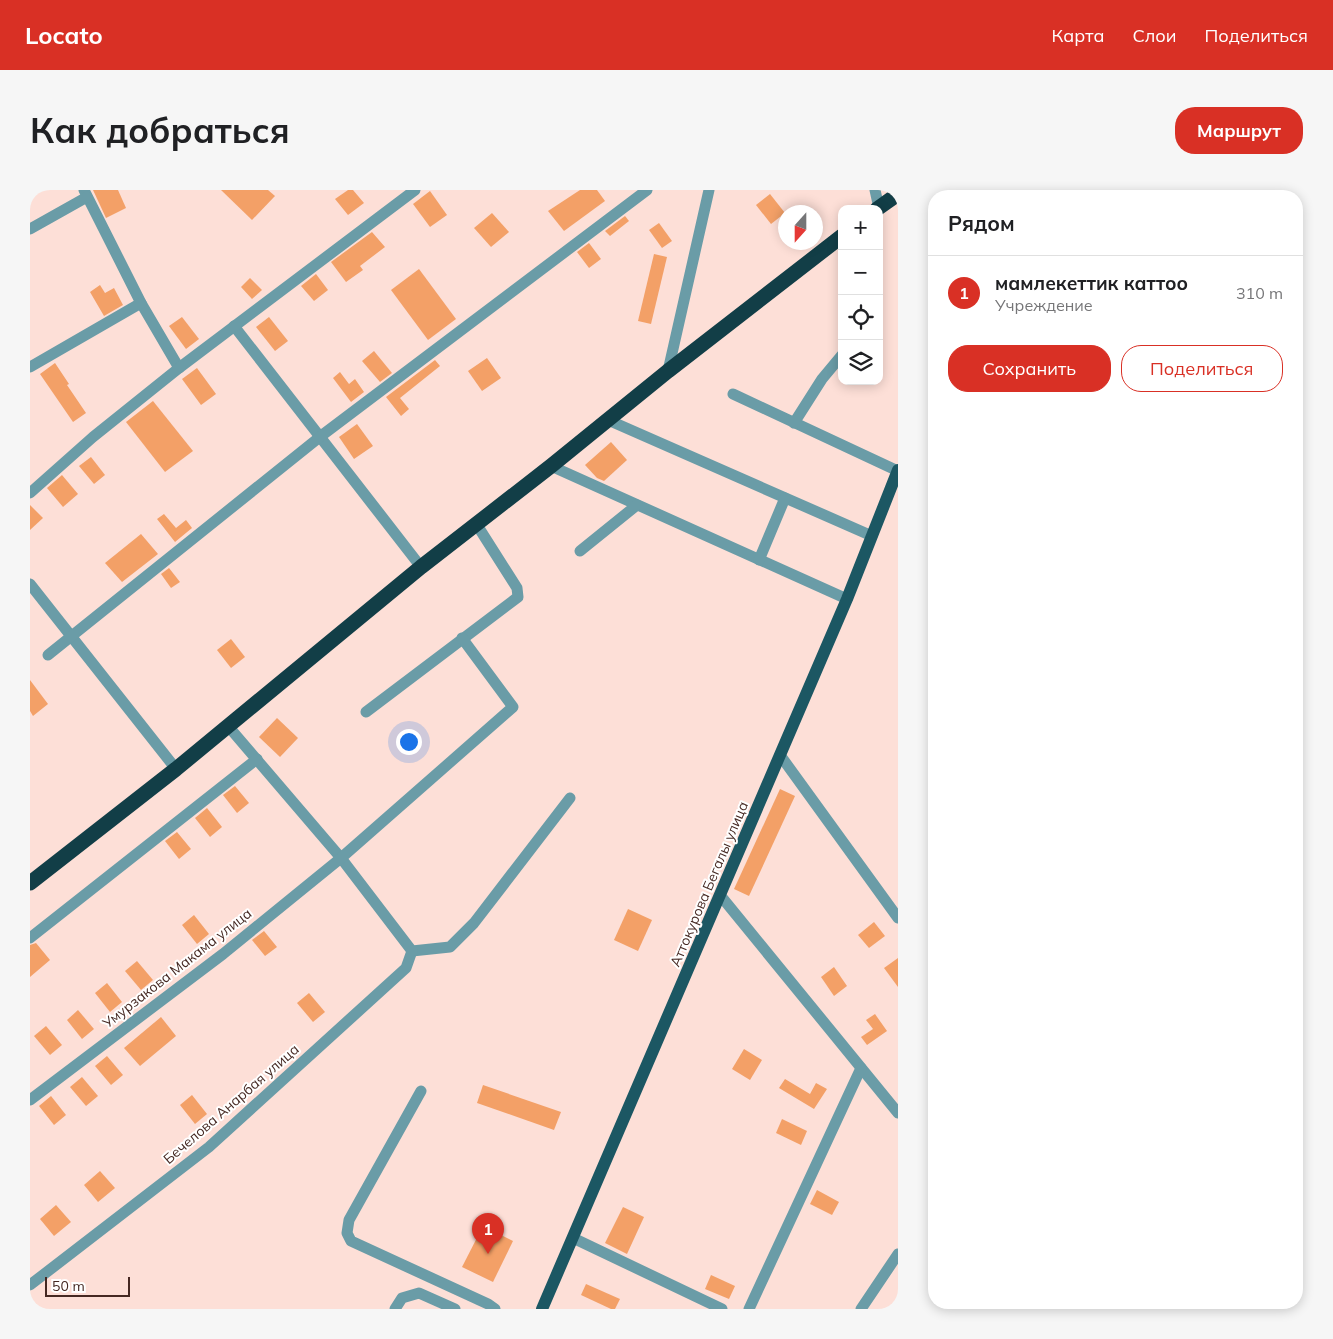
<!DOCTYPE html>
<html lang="ru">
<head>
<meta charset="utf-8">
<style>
	body { margin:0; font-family:Mulish,sans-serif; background:#f6f6f6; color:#202124 }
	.controls { position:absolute; right:15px; top:15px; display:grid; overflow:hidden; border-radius:10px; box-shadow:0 2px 12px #0003 }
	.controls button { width:45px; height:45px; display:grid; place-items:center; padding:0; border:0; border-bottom:1px solid #e0e0e0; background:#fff; color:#202124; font:25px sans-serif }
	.compass { position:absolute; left:748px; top:15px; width:45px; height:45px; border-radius:50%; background:#fff; box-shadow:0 2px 12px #0003; rotate:201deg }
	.scale { position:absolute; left:15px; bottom:12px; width:85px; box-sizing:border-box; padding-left:5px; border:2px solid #452822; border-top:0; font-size:14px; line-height:18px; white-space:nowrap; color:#452822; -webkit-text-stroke:4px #fff; paint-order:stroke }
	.you { position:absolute; left:378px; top:551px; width:18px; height:18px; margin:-12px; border:4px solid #fff; border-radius:50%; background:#1a73e8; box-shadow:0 0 0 8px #1a73e833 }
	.badge { display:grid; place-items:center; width:32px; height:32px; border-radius:50%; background:#d93025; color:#fff; font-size:16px; font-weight:700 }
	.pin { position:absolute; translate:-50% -41px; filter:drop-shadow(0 1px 2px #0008) }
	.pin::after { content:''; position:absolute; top:26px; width:18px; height:15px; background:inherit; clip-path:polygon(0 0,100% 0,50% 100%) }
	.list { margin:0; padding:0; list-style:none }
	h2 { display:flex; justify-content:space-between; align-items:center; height:65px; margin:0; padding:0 20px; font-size:21px }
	h2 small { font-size:16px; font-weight:400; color:#757577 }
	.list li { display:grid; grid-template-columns:32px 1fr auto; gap:15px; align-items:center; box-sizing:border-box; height:75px; padding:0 20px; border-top:1px solid #e0e0e0 }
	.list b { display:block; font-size:19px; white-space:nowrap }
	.list p { margin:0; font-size:16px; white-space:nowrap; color:#757577 }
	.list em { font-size:16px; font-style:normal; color:#757577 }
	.actions { display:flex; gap:10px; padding:15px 20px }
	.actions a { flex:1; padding:11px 0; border:1px solid #d93025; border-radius:20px; text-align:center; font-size:18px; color:#d93025 }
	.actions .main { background:#d93025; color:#fff }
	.icon { flex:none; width:28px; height:28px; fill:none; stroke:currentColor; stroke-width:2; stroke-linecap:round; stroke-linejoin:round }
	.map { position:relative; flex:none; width:868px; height:1119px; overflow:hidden; border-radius:20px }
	header { display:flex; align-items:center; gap:30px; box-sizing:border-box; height:70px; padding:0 25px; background:#d93025; color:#fff }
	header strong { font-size:24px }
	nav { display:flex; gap:28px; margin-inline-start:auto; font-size:18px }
	.intro { display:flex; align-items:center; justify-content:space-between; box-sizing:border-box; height:120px; padding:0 30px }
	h1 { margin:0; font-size:35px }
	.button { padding:12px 22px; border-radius:20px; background:#d93025; color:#fff; font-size:18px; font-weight:700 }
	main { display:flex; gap:30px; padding:0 30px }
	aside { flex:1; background:#fff; border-radius:20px; box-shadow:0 2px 12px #0003 }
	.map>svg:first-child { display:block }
</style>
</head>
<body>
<header>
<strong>Locato</strong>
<nav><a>Карта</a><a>Слои</a><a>Поделиться</a></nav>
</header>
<div class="intro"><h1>Как добраться</h1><a class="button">Маршрут</a></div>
<main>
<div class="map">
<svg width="868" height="1119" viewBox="0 0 868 1119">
	<rect width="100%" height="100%" fill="#fddfd7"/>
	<g fill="#f3a067">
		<path d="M63,0H88L96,18L76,28Z"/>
		<path d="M191,0H238L245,6L222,30Z"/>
		<path d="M318,0H323L334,13L318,25L305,9Z"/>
		<path d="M550,0H567L575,11L534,41L518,21Z"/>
		<path d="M400,1L417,25L400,37L383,14Z"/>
		<path d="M740,4L755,23L741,34L726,15Z"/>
		<path d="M462,23L479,42L461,57L444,38Z"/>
		<path d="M595,26L599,31L580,46L575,41Z"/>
		<path d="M629,33L642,51L632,58L619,40Z"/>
		<path d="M342,42L355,57L330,76L333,80L316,92L301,72Z"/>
		<path d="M559,53L571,69L559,78L547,62Z"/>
		<path d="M624,64L637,67L621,134L608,131Z"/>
		<path d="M389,79L426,129L398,150L361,100Z"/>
		<path d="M286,84L298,100L284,111L271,96Z"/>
		<path d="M220,88L232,100L222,109L211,97Z"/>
		<path d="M70,95L75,103L84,98L93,115L74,126L60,102Z"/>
		<path d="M152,127L169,149L156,159L139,136Z"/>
		<path d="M239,127L258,151L245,161L226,137Z"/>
		<path d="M344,161L362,183L350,192L332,171Z"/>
		<path d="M457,168L471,188L452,201L438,181Z"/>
		<path d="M405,170L410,176L370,208L379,219L371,226L356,207Z"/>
		<path d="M25,173L39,194L37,195L56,223L43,232L10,184Z"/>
		<path d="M167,178L186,204L171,215L152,189Z"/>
		<path d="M310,182L319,194L325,189L334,202L321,212L303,188Z"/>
		<path d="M123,211L163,261L135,282L96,232Z"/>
		<path d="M327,234L343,256L324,269L309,247Z"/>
		<path d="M581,252L597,270L574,291L567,288L555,275Z"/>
		<path d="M61,267L75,285L64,294L49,276Z"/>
		<path d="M32,285L48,304L33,317L17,298Z"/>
		<path d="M0,315L13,328L0,340Z"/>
		<path d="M134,324L146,338L156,330L162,338L145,352L127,329Z"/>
		<path d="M111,344L128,364L92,392L75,373Z"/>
		<path d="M139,378L150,392L141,398L131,384Z"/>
		<path d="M201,449L215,467L201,478L187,460Z"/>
		<path d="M0,490L18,514L3,526L0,521Z"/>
		<path d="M247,528L268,548L250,567L229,547Z"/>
		<path d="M205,596L219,613L207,623L193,605Z"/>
		<path d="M750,599L765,606L719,706L704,699Z"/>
		<path d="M177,618L192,637L180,647L165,628Z"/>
		<path d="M147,642L161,659L149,669L135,651Z"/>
		<path d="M598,719L622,730L608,761L584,750Z"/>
		<path d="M164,725L179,744L167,754L152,735Z"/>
		<path d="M844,732L855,746L839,758L828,745Z"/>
		<path d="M234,741L247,757L235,766L222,750Z"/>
		<path d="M6,753L20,770L0,787V755Z"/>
		<path d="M868,768V797L854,778Z"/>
		<path d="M107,771L123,790L111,800L95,781Z"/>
		<path d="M804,777L817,796L804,806L791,787Z"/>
		<path d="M77,793L92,812L80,822L65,803Z"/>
		<path d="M279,803L295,822L283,832L267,813Z"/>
		<path d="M48,820L64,839L52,849L37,830Z"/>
		<path d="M845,824L857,841L837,855L831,847L843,839L836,830Z"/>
		<path d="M131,827L146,846L110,876L94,858Z"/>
		<path d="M16,836L32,855L20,865L4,846Z"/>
		<path d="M714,859L732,870L720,890L702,879Z"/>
		<path d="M77,866L93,885L81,895L65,876Z"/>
		<path d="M52,887L68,906L56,916L40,897Z"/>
		<path d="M755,889L780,904L786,893L797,899L784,919L749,898Z"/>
		<path d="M453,895L531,922L524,940L447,913Z"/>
		<path d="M162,905L177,924L165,934L150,915Z"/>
		<path d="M21,906L36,925L24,935L9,916Z"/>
		<path d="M752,929L777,941L771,955L746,943Z"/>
		<path d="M70,981L85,998L68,1012L54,995Z"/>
		<path d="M787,1000L809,1012L802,1025L780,1014Z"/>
		<path d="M26,1015L41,1032L24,1046L10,1029Z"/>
		<path d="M593,1017L614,1027L597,1064L575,1053Z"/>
		<path d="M453,1036L483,1051L463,1092L432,1077Z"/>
		<path d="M681,1085L705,1096L699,1109L675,1099Z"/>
		<path d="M556,1094L590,1109L585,1119H581L551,1105Z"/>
	</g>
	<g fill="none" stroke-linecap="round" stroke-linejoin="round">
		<g stroke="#6a9ca7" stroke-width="11">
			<path d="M54,0L111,113L149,178"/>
			<path d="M845,0L849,18"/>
			<path d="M0,39L57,7"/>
			<path d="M204,136L391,377"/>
			<path d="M0,177L111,113"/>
			<path d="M638,181L679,0"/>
			<path d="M703,204L868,281"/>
			<path d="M578,230L842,346"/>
			<path d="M764,233L792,189L812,165"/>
			<path d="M521,276L817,409"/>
			<path d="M0,303L63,247L149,178L385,0"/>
			<path d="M550,361L607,315"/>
			<path d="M729,370L755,308"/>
			<path d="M0,394L146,579"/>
			<path d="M18,465L291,246L617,0"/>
			<path d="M336,522L488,407L487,398L447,335"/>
			<path d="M198,536L311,668L382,761L420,757L444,733L540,608"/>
			<path d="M750,565L868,728"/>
			<path d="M690,705L868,923"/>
			<path d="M0,748L227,569"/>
			<path d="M391,901L319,1030L317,1043L321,1051L458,1114L465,1119"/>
			<path d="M0,910L193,764L311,668L483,517L432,448"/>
			<path d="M543,1048L692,1119"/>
			<path d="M0,1095L179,957L376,778L382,761"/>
			<path d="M365,1119L372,1108L389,1103L425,1119"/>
			<path d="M719,1119L831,878"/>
			<path d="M831,1119L868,1064"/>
		</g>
		<path stroke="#1c5763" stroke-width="12" d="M512,1119L817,409L868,280"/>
		<g stroke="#123e47" stroke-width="15">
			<path d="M847,19L868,4"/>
			<path d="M0,693L146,579L391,377L521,276L638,181L812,46"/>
		</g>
	</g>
	<g text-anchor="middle" stroke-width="4" stroke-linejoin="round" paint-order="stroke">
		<g font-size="14" fill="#452822" stroke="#fff">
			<text transform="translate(679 694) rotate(-67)" y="5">Аттокурова Бегалы улица</text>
			<text transform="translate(147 778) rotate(-38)" y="5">Умурзакова Макама улица</text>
			<text transform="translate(201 914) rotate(-41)" y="5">Бечелова Анарбая улица</text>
		</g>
	</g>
</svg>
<div class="controls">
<button>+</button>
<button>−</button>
<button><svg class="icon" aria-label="locate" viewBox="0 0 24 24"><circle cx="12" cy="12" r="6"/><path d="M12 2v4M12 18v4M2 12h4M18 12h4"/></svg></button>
<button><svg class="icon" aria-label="layers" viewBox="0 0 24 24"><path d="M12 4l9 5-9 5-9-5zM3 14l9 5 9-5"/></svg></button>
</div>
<svg class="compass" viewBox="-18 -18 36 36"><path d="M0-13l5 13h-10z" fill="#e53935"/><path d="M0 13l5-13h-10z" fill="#757577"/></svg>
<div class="scale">50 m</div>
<div class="you"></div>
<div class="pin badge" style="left:458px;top:1064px">1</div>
</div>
<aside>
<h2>Рядом<small></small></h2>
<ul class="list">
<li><span class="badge">1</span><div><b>мамлекеттик каттоо</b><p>Учреждение</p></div><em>310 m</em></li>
</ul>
<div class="actions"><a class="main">Сохранить</a><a>Поделиться</a></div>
</aside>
</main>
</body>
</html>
